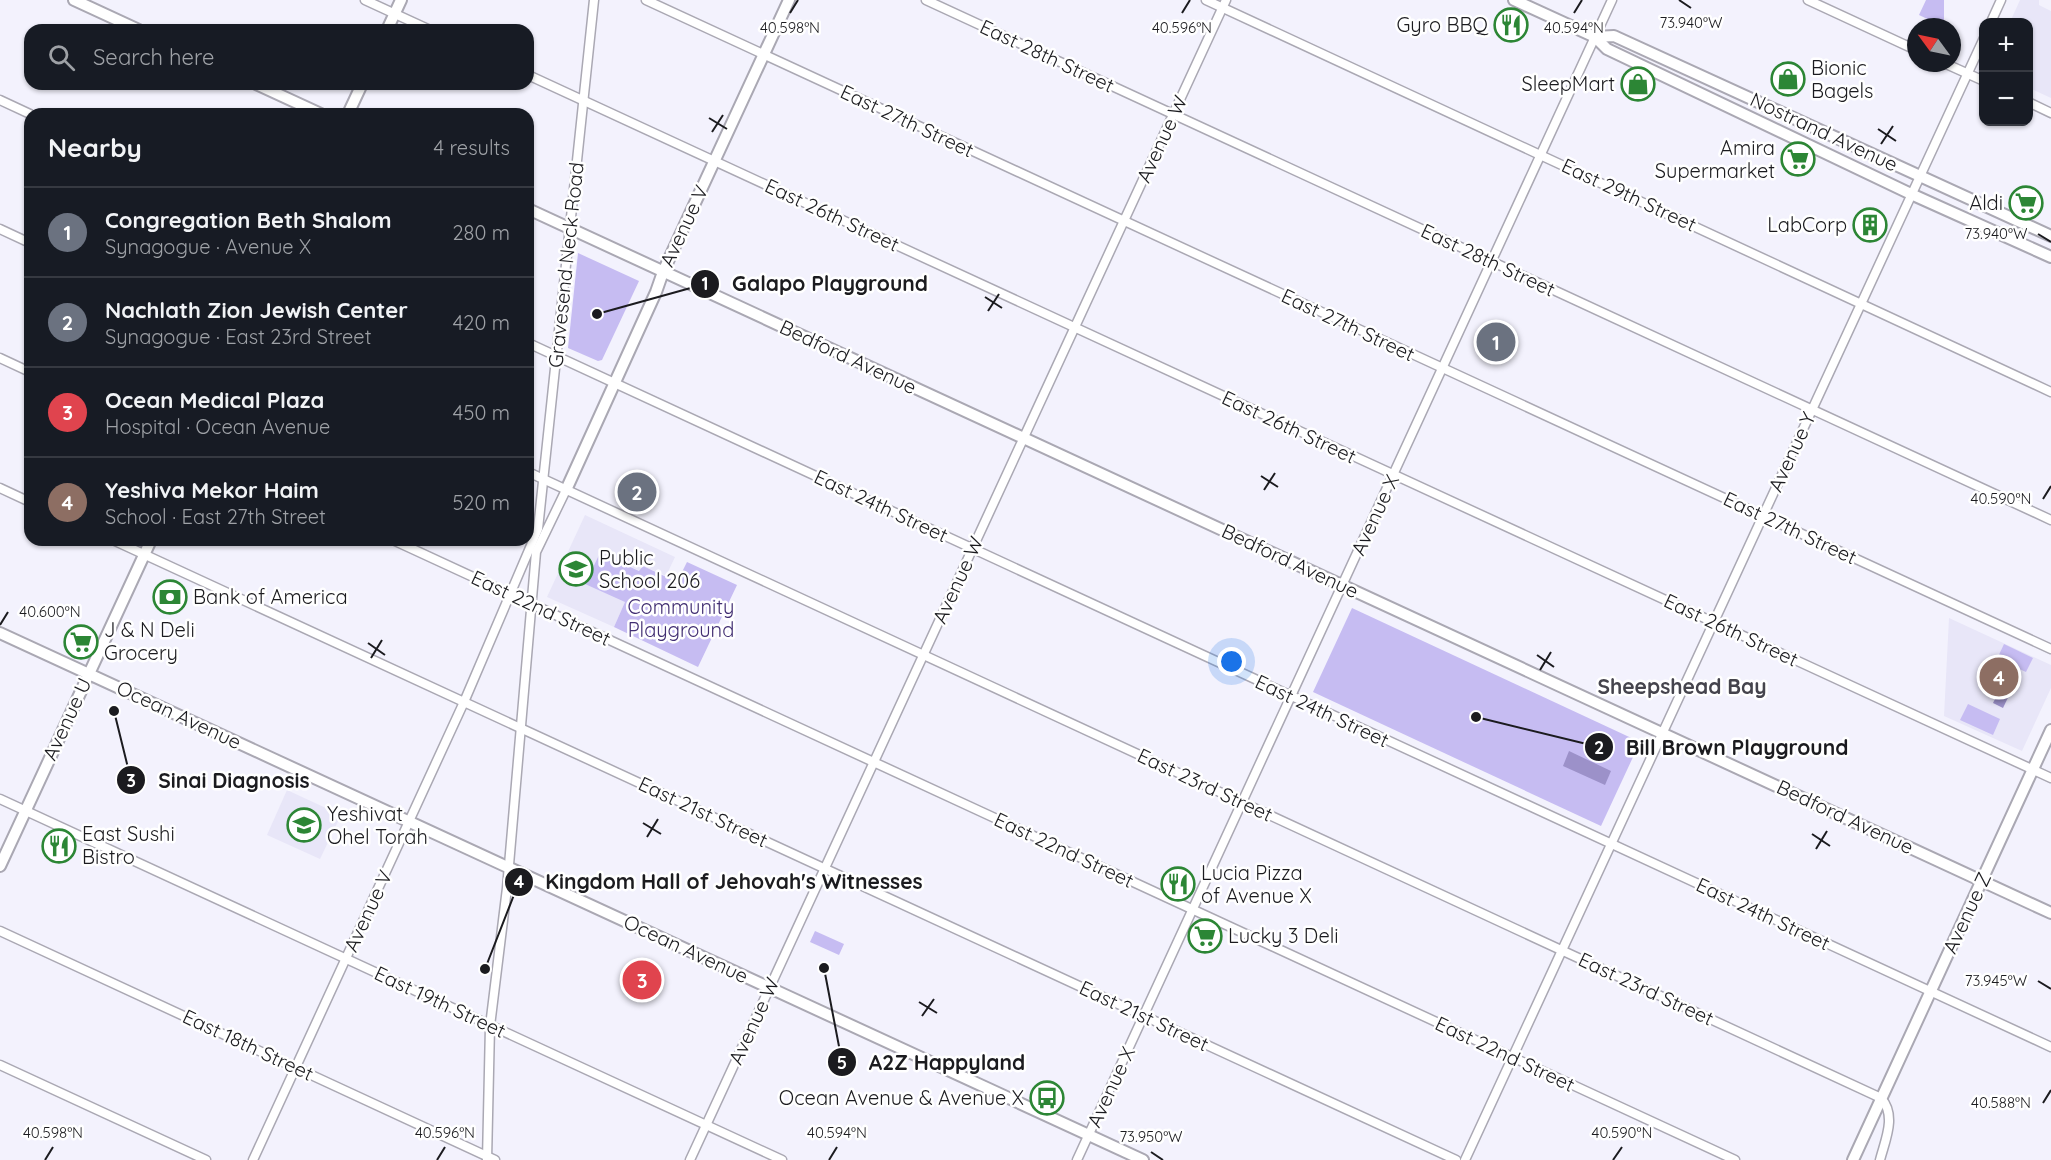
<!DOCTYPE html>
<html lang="en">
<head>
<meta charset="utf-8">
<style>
	body { margin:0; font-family:Quicksand,sans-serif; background:#242831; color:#f1f3f6 }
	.controls { position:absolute; right:18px; top:18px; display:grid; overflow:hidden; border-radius:12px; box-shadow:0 2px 4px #0004 }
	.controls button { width:54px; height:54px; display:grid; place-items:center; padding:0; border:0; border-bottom:2px solid #363941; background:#171b24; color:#f1f3f6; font:30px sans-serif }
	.compass { position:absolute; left:1907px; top:18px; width:54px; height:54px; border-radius:50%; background:#171b24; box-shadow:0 2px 4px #0004; rotate:303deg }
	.you { position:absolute; left:1232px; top:662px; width:21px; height:21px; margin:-15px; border:4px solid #fff; border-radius:50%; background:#1a73e8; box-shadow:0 0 0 9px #1a73e833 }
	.badge { display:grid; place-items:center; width:39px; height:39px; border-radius:50%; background:#2c8635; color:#fff; font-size:20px; font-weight:700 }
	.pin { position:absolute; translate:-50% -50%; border:3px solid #fff; box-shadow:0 2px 6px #0006 }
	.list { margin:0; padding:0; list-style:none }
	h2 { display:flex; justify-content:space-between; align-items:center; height:78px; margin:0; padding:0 24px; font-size:26px }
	h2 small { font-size:20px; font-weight:400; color:#9ea1a6 }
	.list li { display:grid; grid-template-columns:39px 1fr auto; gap:18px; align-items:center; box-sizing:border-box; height:90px; padding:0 24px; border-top:2px solid #363941 }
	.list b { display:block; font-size:22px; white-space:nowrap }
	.list p { margin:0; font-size:20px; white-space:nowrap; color:#9ea1a6 }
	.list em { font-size:20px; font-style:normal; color:#9ea1a6 }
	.icon { flex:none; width:33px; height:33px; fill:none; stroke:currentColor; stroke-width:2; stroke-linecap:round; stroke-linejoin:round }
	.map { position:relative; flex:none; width:2051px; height:1160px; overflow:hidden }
	.search { position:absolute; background:#171b24; box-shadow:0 2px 4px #0004; left:24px; top:24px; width:510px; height:66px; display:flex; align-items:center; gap:15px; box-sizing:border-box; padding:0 21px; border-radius:18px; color:#9ea1a6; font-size:22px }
	.panel { position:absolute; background:#171b24; box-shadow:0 2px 4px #0004; left:24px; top:108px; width:510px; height:438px; border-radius:18px }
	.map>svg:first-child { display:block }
</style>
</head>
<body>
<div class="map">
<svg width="2051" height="1160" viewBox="0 0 2051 1160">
	<rect width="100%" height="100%" fill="#f3f2fd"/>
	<g fill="#e8e6f8">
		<path d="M2020,0H2039V5L2051,11V98L2029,88L2028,22H2010Z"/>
		<path d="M585,515L675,557L666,576L643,566L640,571L600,553L625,602L614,627L547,597Z"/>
		<path d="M1949,618L2051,665V688L2022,751L1944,716Z"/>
		<path d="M287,790L341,815L320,859L267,835Z"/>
	</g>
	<g fill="#c6bcf2">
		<path d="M1926,0H1944V27L1919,15Z"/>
		<path d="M578,253L639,281L602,360L598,361L568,348Z"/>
		<path d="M600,553L639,571L643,566L677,582L687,562L737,585L698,667L614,627L625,602L585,584Z"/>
		<path d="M1352,608L1640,742L1601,826L1313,692Z"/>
		<path d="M2004,644L2033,658L2026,672L1997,659Z"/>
		<path d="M1968,704L2000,719L1993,735L1960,720Z"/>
		<path d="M815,931L844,944L839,955L810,942Z"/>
	</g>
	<g fill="#9c91c9">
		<path d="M2004,681L2014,685L2003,708L1993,703Z"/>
		<path d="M1569,751L1611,771L1605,785L1563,766Z"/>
	</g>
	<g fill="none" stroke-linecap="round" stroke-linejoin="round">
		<g stroke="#aaa8b3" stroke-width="11">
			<g id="street">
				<path d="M365,0L430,30"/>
				<path d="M646,0L2051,649"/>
				<path d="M926,0L2051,520"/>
				<path d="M1206,0L2051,392"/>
				<path d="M1808,0L1916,50"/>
				<path d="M1991,22L2001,0"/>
				<path d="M1944,63L1984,81"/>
				<path d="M528,75L2051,778"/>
				<path d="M0,100L30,114"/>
				<path d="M2028,102L2051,113"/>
				<path d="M0,229L30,243"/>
				<path d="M528,343L2051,1047"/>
				<path d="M0,358L30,372"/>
				<path d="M528,472L1881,1098C1897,1116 1885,1140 1880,1160"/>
				<path d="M0,488L30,502"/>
				<path d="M113,540L1456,1160"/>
				<path d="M393,540L1735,1160"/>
				<path d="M0,799L782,1160"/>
				<path d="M0,931L495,1160"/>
				<path d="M0,1065L206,1160"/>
				<path d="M253,1160L464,702L538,529L594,0"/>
				<path d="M487,1160L490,1026L507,888L536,552L566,490"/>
				<path d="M690,1160L1226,0"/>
				<path d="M1077,1160L1612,0"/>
				<path d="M1465,1160L1984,38"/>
			</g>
		</g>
		<g stroke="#aaa8b3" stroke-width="14">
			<g id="secondary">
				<path d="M74,0L139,30"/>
				<path d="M1514,0L1595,37L1607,49L1911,194L2051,257"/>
				<path d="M387,30L401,0"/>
				<path d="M1595,37L1614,36L2051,236"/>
				<path d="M256,84L321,114"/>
				<path d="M348,114L362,84"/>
				<path d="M528,209L2051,913"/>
				<path d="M566,490L656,292L663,272L789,0"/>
				<path d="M0,633L1143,1160"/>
				<path d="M0,866L151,540"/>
				<path d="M1853,1160L2051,730"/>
			</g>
		</g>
		<use href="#street" stroke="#fff" stroke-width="8"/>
		<use href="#secondary" stroke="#fff" stroke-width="10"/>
	</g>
	<path fill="none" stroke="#1b1b1f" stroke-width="2" d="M1679,0L1691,8M790,13L798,0M1182,13L1190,0M1574,13L1582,0M709,118L727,129M1878,129L1896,141M712,132L723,115M1881,144L1893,126M2038,234L2051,242M985,297L1002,308M988,311L999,294M1261,476L1278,487M1264,490L1275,473M2043,499L2051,486M0,625L8,612M368,643L385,655M1537,655L1554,667M371,658L382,640M1540,670L1551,652M643,823L661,834M1812,834L1830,846M647,837L658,819M1816,849L1827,831M2038,981L2051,989M919,1002L937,1013M922,1016L934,999M2043,1103L2051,1090M1151,1152L1163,1160M45,1160L53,1147M437,1160L445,1147M829,1160L837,1147M1613,1160L1622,1147"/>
	<defs>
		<g id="restaurant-ring" transform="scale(1.725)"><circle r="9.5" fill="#fff" stroke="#2c8635" stroke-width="1.5"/><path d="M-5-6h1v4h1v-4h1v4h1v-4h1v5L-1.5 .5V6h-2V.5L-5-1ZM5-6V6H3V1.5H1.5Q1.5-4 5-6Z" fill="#2c8635"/></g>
		<g id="shop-ring" transform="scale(1.725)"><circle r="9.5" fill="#fff" stroke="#2c8635" stroke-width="1.5"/><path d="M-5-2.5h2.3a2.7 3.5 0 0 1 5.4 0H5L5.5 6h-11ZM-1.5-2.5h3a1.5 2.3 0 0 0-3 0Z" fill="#2c8635"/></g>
		<g id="supermarket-ring" transform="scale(1.725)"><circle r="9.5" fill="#fff" stroke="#2c8635" stroke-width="1.5"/><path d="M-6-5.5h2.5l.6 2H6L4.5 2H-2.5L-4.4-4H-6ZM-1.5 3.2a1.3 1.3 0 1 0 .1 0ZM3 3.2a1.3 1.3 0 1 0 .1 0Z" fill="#2c8635"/></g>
		<g id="building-ring" transform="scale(1.725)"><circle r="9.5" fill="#fff" stroke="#2c8635" stroke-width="1.5"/><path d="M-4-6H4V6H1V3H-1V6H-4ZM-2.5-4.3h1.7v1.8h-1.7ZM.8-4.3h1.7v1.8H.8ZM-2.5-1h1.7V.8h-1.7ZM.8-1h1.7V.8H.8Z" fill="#2c8635"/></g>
		<g id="school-ring" transform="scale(1.725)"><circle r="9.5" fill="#fff" stroke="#2c8635" stroke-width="1.5"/><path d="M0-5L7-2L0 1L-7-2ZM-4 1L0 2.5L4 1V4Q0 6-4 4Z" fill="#2c8635"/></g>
		<g id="bank-ring" transform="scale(1.725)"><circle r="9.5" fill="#fff" stroke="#2c8635" stroke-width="1.5"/><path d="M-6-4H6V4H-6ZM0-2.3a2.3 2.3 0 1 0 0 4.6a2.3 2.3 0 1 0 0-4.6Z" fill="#2c8635"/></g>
		<g id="bus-ring" transform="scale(1.725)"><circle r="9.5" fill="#fff" stroke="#2c8635" stroke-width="1.5"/><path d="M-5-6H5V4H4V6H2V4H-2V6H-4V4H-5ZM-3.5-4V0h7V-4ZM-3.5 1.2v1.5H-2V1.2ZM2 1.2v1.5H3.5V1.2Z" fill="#2c8635"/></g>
	</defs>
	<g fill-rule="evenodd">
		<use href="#restaurant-ring" x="1511" y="25"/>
		<use href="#shop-ring" x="1788" y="79"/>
		<use href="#shop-ring" x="1638" y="84"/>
		<use href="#supermarket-ring" x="1798" y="159"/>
		<use href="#supermarket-ring" x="2026" y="203"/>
		<use href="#building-ring" x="1870" y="225"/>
		<use href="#school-ring" x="576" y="569"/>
		<use href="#bank-ring" x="170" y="597"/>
		<use href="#supermarket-ring" x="81" y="642"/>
		<use href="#school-ring" x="304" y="825"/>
		<use href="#restaurant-ring" x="59" y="846"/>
		<use href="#restaurant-ring" x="1178" y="884"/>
		<use href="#supermarket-ring" x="1205" y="936"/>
		<use href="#bus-ring" x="1047" y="1098"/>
	</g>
	<g text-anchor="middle" stroke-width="5" stroke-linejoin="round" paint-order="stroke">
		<g font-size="20" fill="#1b1b1f" stroke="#fff" text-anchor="start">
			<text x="1488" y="32" text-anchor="end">Gyro BBQ</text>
			<text x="1811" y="75">Bionic<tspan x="1811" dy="23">Bagels</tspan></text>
			<text x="1615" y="91" text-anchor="end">SleepMart</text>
			<text x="1775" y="155" text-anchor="end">Amira<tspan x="1775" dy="23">Supermarket</tspan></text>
			<text x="2003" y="210" text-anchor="end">Aldi</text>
			<text x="1847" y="232" text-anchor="end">LabCorp</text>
			<text x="599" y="565">Public<tspan x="599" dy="23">School 206</tspan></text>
			<text x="193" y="604">Bank of America</text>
			<text x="104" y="637">J &amp; N Deli<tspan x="104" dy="23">Grocery</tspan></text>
			<text x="327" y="821">Yeshivat<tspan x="327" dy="23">Ohel Torah</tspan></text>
			<text x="82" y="841">East Sushi<tspan x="82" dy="23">Bistro</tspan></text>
			<text x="1201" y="880">Lucia Pizza<tspan x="1201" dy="23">of Avenue X</tspan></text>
			<text x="1228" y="943">Lucky 3 Deli</text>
			<text x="1024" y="1105" text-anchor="end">Ocean Avenue &amp; Avenue X</text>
		</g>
		<g font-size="20" fill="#1b1b1f" stroke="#fff">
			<text transform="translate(1047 56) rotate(25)" y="7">East 28th Street</text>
			<text transform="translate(907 121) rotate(25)" y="7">East 27th Street</text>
			<text transform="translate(1824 132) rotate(25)" y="7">Nostrand Avenue</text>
			<text transform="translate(1162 139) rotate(-65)" y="7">Avenue W</text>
			<text transform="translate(1629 195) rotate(25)" y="7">East 29th Street</text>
			<text transform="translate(832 215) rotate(25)" y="7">East 26th Street</text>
			<text transform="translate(684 226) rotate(-65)" y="7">Avenue V</text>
			<text transform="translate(1488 260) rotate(25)" y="7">East 28th Street</text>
			<text transform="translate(566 265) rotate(-84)" y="7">Gravesend Neck Road</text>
			<text transform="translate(1348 325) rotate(25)" y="7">East 27th Street</text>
			<text transform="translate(848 357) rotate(25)" y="7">Bedford Avenue</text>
			<text transform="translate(1289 427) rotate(25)" y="7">East 26th Street</text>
			<text transform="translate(1792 452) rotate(-65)" y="7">Avenue Y</text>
			<text transform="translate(881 506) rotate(25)" y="7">East 24th Street</text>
			<text transform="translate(1375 515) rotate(-65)" y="7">Avenue X</text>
			<text transform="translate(1790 528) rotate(25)" y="7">East 27th Street</text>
			<text transform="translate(1290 561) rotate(25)" y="7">Bedford Avenue</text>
			<text transform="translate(958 580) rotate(-65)" y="7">Avenue W</text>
			<text transform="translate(541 608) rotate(25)" y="7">East 22nd Street</text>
			<text transform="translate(1731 630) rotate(25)" y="7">East 26th Street</text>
			<text transform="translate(1322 711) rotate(25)" y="7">East 24th Street</text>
			<text transform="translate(179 715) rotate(25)" y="7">Ocean Avenue</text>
			<text transform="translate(67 719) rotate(-65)" y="7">Avenue U</text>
			<text transform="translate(1205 785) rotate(25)" y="7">East 23rd Street</text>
			<text transform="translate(703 812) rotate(25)" y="7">East 21st Street</text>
			<text transform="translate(1845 817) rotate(25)" y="7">Bedford Avenue</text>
			<text transform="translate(1064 850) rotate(25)" y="7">East 22nd Street</text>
			<text transform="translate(368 911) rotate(-65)" y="7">Avenue V</text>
			<text transform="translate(1967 913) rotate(-65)" y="7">Avenue Z</text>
			<text transform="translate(1763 914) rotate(25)" y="7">East 24th Street</text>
			<text transform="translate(686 949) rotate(25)" y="7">Ocean Avenue</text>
			<text transform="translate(1646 989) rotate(25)" y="7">East 23rd Street</text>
			<text transform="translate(440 1002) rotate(25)" y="7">East 19th Street</text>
			<text transform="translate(1144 1016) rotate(25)" y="7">East 21st Street</text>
			<text transform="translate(754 1021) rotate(-65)" y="7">Avenue W</text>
			<text transform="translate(248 1045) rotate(25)" y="7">East 18th Street</text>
			<text transform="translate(1505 1054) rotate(25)" y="7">East 22nd Street</text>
			<text transform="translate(1111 1087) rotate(-65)" y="7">Avenue X</text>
		</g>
		<g font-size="20" fill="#412e72" stroke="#fff">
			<text x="681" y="614">Community<tspan x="681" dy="23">Playground</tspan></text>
		</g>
		<g font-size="21" font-weight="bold" fill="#45444d" stroke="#fff">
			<text x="1682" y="694">Sheepshead Bay</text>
		</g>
	</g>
	<g font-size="15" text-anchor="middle" fill="#1b1b1f" stroke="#fff" stroke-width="5" stroke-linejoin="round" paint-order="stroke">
		<text x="1691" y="28">73.940°W</text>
		<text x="790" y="33">40.598°N</text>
		<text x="1182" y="33">40.596°N</text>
		<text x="1574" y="33">40.594°N</text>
		<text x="1996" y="239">73.940°W</text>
		<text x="2001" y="504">40.590°N</text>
		<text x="50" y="617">40.600°N</text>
		<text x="1996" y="986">73.945°W</text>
		<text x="2001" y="1108">40.588°N</text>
		<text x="53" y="1138">40.598°N</text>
		<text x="445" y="1138">40.596°N</text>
		<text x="837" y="1138">40.594°N</text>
		<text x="1622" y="1138">40.590°N</text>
		<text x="1151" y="1142">73.950°W</text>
	</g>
	<path fill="none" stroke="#1b1b1f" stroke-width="2" d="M597 314L705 284M1476 717L1599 747M114 711L131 780M485 969L519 882M824 968L842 1062"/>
	<g fill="#1b1b1f" stroke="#fff" stroke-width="2">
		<circle cx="597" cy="314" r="6"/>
		<circle cx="1476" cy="717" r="6"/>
		<circle cx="114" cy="711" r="6"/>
		<circle cx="485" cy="969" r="6"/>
		<circle cx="824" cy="968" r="6"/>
		<circle cx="705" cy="284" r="15"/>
		<circle cx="1599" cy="747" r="15"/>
		<circle cx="131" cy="780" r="15"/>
		<circle cx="519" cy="882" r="15"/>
		<circle cx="842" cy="1062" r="15"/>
	</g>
	<g font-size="18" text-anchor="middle" font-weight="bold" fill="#fff">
		<text x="705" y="290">1</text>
		<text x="1599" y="754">2</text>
		<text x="131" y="787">3</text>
		<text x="519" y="888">4</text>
		<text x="842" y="1069">5</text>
	</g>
	<g font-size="21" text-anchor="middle" font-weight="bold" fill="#1b1b1f" stroke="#fff" stroke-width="5" stroke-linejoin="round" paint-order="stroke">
		<text x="830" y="291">Galapo Playground</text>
		<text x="1737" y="755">Bill Brown Playground</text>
		<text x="234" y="788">Sinai Diagnosis</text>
		<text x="734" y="889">Kingdom Hall of Jehovah's Witnesses</text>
		<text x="947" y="1070">A2Z Happyland</text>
	</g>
</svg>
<div class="controls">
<button>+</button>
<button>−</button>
</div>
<svg class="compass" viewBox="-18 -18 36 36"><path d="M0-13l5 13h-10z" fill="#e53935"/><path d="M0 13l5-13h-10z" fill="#9ea1a6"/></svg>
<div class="you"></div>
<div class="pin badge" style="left:1496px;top:342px;background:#6b7280">1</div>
<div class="pin badge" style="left:637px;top:492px;background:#6b7280">2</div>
<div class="pin badge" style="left:642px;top:980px;background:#e0444e">3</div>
<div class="pin badge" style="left:1999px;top:677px;background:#8d6e63">4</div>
<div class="search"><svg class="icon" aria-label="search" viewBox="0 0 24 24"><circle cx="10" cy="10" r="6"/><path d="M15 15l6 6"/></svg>Search here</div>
<section class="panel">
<h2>Nearby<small>4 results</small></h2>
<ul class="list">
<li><span class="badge" style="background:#6b7280">1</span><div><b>Congregation Beth Shalom</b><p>Synagogue · Avenue X</p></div><em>280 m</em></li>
<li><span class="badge" style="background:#6b7280">2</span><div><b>Nachlath Zion Jewish Center</b><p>Synagogue · East 23rd Street</p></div><em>420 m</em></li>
<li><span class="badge" style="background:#e0444e">3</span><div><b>Ocean Medical Plaza</b><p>Hospital · Ocean Avenue</p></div><em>450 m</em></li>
<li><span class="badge" style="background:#8d6e63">4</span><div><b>Yeshiva Mekor Haim</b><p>School · East 27th Street</p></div><em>520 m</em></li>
</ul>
</section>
</div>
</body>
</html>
